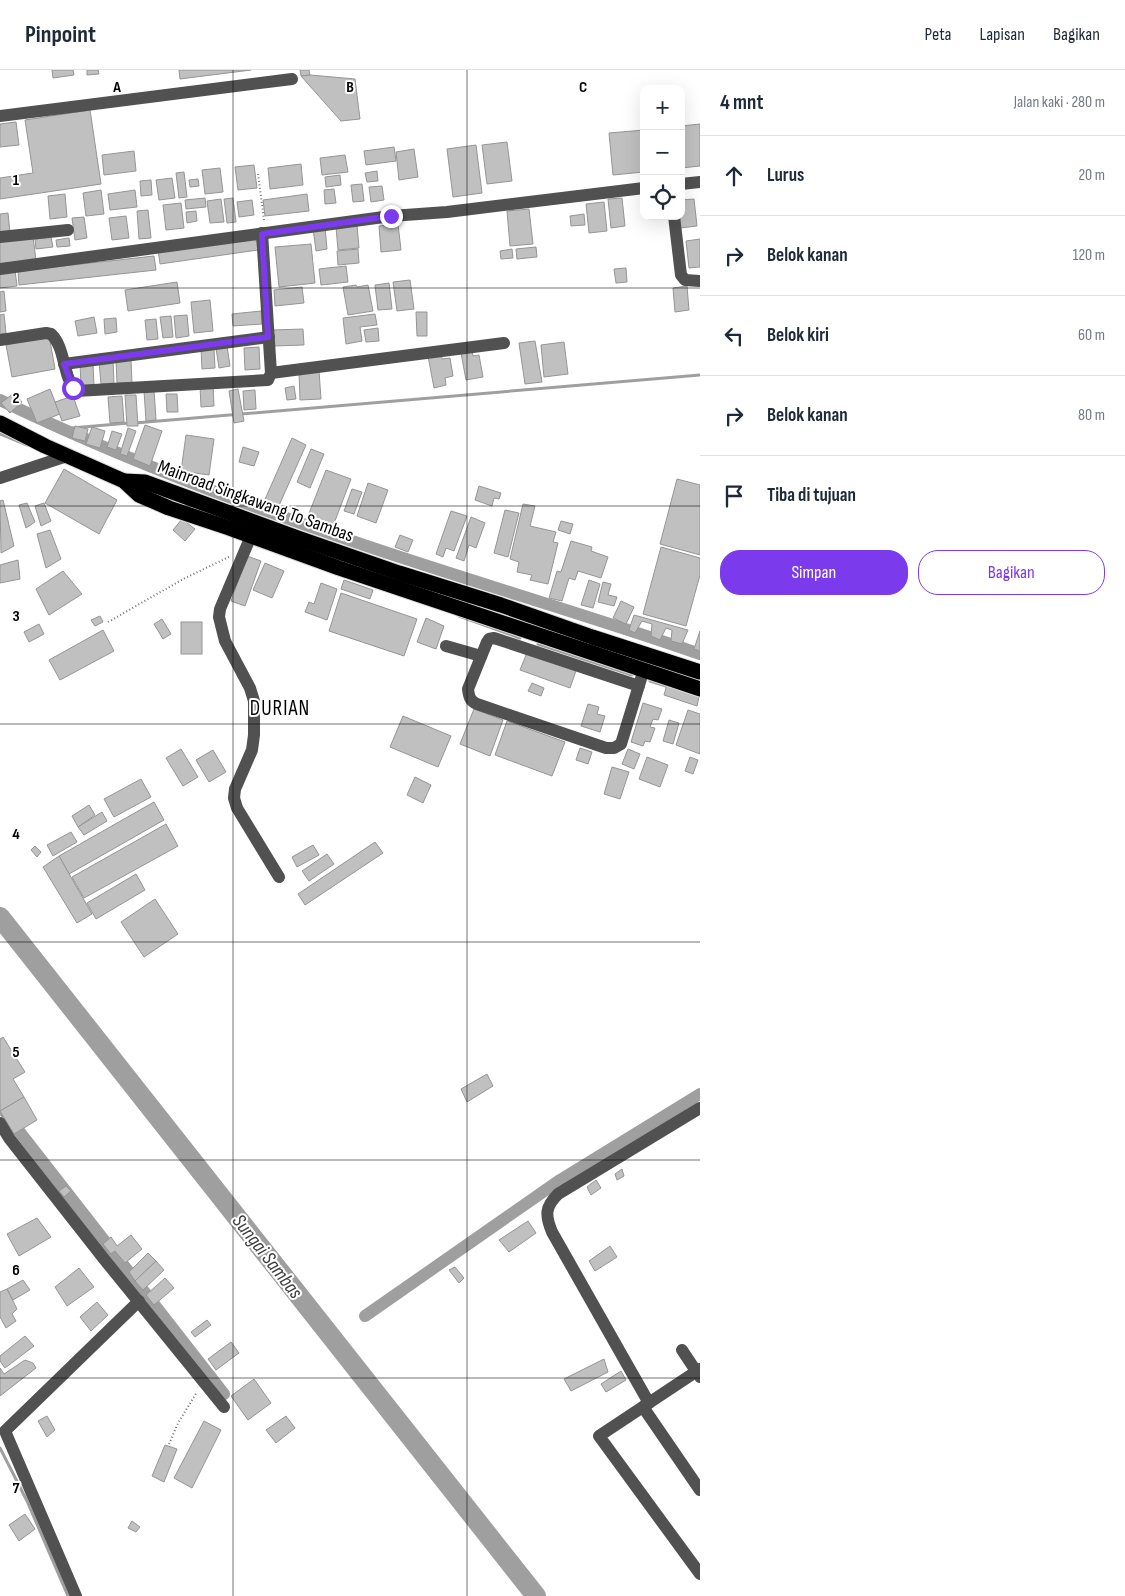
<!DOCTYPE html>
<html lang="id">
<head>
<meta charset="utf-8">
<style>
	body { margin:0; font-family:"Sofia Sans Condensed",sans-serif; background:#f2f2f3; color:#1f2937 }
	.controls { position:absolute; right:15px; top:15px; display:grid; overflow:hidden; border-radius:10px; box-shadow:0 5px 20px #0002 }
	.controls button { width:45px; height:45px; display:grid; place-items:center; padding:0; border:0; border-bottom:1px solid #e0e1e3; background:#fff; color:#1f2937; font:25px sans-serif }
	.stop { position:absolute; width:15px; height:15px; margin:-11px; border:4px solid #7c3aed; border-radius:50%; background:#fff }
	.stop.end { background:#7c3aed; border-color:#fff; box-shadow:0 1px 5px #0008 }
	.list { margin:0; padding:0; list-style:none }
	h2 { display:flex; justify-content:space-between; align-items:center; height:65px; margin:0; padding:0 20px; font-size:21px }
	h2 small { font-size:16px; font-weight:400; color:#747a83 }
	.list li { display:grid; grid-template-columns:32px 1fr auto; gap:15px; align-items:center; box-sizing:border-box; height:80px; padding:0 20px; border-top:1px solid #e0e1e3 }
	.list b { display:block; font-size:19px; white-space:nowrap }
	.list em { font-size:16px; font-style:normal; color:#747a83 }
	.actions { display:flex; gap:10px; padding:15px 20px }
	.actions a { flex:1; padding:11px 0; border:1px solid #7c3aed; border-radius:20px; text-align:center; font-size:18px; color:#7c3aed }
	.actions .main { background:#7c3aed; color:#fff }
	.icon { flex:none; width:28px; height:28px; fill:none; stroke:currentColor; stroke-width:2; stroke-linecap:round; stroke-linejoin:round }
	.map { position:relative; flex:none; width:700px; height:1526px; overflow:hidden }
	header { display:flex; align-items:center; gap:30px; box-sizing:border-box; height:70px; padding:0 25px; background:#fff; border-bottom:1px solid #e0e1e3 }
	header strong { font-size:24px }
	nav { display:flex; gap:28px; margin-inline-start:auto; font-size:18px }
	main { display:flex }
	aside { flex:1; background:#fff }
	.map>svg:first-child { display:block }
</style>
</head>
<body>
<header>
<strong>Pinpoint</strong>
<nav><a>Peta</a><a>Lapisan</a><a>Bagikan</a></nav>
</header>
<main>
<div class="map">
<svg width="700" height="1526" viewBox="0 0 700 1526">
	<rect width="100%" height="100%" fill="#fff"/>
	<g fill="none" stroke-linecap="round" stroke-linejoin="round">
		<g stroke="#9f9f9f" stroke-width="3">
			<path d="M135,353L700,305"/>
			<path d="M60,359L129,353"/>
			<path d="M0,364L27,375"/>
			<path d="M459,546L520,568"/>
			<path d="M538,574L632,605"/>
			<path d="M650,611L669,617"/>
			<path d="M0,1378L27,1431L68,1526"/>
		</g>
		<g stroke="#9f9f9f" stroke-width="12">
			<path d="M0,330C114,385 234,431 355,472C469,511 585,544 700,584"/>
			<path d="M0,1035L15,1056L224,1324"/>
			<path d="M365,1246L560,1110L700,1024"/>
		</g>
		<path stroke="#9f9f9f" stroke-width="20" d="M0,847L536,1526"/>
	</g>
	<g fill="#c0c0c0" stroke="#959595">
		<path d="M52,0H73L74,5L53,8Z"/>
		<path d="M87,0H98L99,4L87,5Z"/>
		<path d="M179,0H251L180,9Z"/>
		<path d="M300,0H309L310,5L301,6Z"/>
		<path d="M310,5L355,9L360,49L341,51L301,6Z"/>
		<path d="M90,40L101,114L0,129V108L33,103L25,50Z"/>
		<path d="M16,52L19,75L0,77V54Z"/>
		<path d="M700,54V96L681,98V56Z"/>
		<path d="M644,60V102L613,105L609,63Z"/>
		<path d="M507,72L512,111L487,114L482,75Z"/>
		<path d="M476,75L482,123L453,127L447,79Z"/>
		<path d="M394,77L396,91L366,95L364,81Z"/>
		<path d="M414,79L418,107L399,110L396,82Z"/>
		<path d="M134,81L136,101L104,105L102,85Z"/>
		<path d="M345,85L348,102L322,105L320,88Z"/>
		<path d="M301,94L303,115L270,119L268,98Z"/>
		<path d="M254,95L257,118L238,120L235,97Z"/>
		<path d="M220,98L223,122L205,124L202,100Z"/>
		<path d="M377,101L378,111L367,112L365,103Z"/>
		<path d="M184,102L187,127L179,128L176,103Z"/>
		<path d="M340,105L341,115L326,117L325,107Z"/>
		<path d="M172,108L175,128L159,130L156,110Z"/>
		<path d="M198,109L199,116L190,117L189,110Z"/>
		<path d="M151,110L152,125L141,126L140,111Z"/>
		<path d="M362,114L364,131L353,132L351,115Z"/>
		<path d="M382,116L384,130L371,132L369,117Z"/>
		<path d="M334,119L336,133L325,134L324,120Z"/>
		<path d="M101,120L104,144L86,146L83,123Z"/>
		<path d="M135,120L137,137L110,140L108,124Z"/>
		<path d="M65,124L67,147L50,149L48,126Z"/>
		<path d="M307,124L309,141L265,146L263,130Z"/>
		<path d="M205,128L206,137L186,139L185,130Z"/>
		<path d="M233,128L236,152L227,153L224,129Z"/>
		<path d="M622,128L625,156L611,158L608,129Z"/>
		<path d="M221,129L224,152L210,153L207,131Z"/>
		<path d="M694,129L697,156L680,158L679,146H681V130Z"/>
		<path d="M252,130L254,145L239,147L237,132Z"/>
		<path d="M604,132L607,161L589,163L586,134Z"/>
		<path d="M181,133L184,158L166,160L163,135Z"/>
		<path d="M529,139L533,174L510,176L507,141Z"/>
		<path d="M148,140L151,168L139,169L137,141Z"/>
		<path d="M196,141L197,151L187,153L186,142Z"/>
		<path d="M8,143L10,163L0,164V144Z"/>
		<path d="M584,144L585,155L571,156L570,146Z"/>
		<path d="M126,146L129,168L112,170L109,148Z"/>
		<path d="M84,147L87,168L75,170L72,148Z"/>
		<path d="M398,154L401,180L381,182L379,156Z"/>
		<path d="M357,155L359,178L338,180L336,157Z"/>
		<path d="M325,157L327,179L316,181L313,158Z"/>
		<path d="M256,165L258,180L160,194L158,179Z"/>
		<path d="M33,167L36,190L0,194V172Z"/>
		<path d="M51,167L53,177L36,179L35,169Z"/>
		<path d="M69,168L70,176L57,177L56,170Z"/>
		<path d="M700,169V197L689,198L686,171Z"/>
		<path d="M311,174L315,213L279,217L275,177Z"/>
		<path d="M536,177L537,187L517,189L516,179Z"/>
		<path d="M358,179L359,193L338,195L337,181Z"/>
		<path d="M512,179L513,188L501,189L500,181Z"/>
		<path d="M154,186L156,200L19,215L18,201Z"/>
		<path d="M346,196L348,212L321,215L319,199Z"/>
		<path d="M626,198L627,212L616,213L614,199Z"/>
		<path d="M15,200L17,216L0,218V202Z"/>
		<path d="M410,210L414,239L397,241L393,212Z"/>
		<path d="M177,212L180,233L128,241L125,220Z"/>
		<path d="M389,213L392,239L378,240L375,215Z"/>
		<path d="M356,215L357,217L368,215L373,241L348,245L343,217Z"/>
		<path d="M687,216L689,240L675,242L673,218Z"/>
		<path d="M302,217L304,233L275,236L274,220Z"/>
		<path d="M4,221L6,241L0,242V222Z"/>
		<path d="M210,230L213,261L194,263L191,232Z"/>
		<path d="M261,241L262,254L233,256L232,244Z"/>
		<path d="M416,242H427V266H417Z"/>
		<path d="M4,244L6,263L0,264V245Z"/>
		<path d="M375,244L377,255L360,257L362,271L346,274L343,248Z"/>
		<path d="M187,245L189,266L176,268L174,246Z"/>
		<path d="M171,246L173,267L163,268L160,247Z"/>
		<path d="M94,247L97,263L78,266L75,251Z"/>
		<path d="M116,248L117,262L105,264L104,249Z"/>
		<path d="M156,249L158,269L147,270L145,250Z"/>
		<path d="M378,258L379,271L366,272L364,260Z"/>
		<path d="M303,259L304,275L274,276L273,260Z"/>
		<path d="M49,265L55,299L12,307L6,275Z"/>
		<path d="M535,271L542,312L525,314L519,273Z"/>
		<path d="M564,272L568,304L544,307L541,275Z"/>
		<path d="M227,276L230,296L219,298L216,278Z"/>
		<path d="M259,277L260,299L245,300L244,278Z"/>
		<path d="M201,278H214L215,298L202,299Z"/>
		<path d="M472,281L473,286L479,285L483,307L466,310L461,283Z"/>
		<path d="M441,283L442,289L450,288L453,306L445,308L446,315L434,318L428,286Z"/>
		<path d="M113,290L114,313L101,314L99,291Z"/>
		<path d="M116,290H131L132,313H117Z"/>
		<path d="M80,294H93L94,315L81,316Z"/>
		<path d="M319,301L321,329L300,330L299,302Z"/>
		<path d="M213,315L214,336L201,337L200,316Z"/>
		<path d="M294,316L296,329L287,330L285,318Z"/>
		<path d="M50,319L60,344L37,353L27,329Z"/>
		<path d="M238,319L244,351L234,353L229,321Z"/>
		<path d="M154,320L156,350L146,351L144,321Z"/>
		<path d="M255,320L256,339L244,340L243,321Z"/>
		<path d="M14,323L22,332L10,343L1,333Z"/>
		<path d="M166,324H177L178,342H167Z"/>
		<path d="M125,325H136L138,356H127Z"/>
		<path d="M73,326L80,346L62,351L55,332Z"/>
		<path d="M122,326L124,352L110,353L108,327Z"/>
		<path d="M145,355L162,361L150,396L133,389Z"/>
		<path d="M75,356L88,359L85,371L72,368Z"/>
		<path d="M92,357L105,361L100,378L86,374Z"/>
		<path d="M128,358L136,361L127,386L120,384Z"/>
		<path d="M112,361L122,364L116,380L107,377Z"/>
		<path d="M186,365L214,369L209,405L181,401Z"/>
		<path d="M292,368L306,375L277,440L263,434Z"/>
		<path d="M243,377L259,382L254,396L239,392Z"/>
		<path d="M311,379L324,384L310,418L297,412Z"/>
		<path d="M64,399L117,430L99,464L45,433Z"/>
		<path d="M326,400L351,409L333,456L308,446Z"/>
		<path d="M677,409L700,415V485L660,474Z"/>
		<path d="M368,413L388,420L376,453L357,446Z"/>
		<path d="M479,416L501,423L499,429L494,428L492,436L475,430Z"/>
		<path d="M352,419L362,422L354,444L344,441Z"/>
		<path d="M3,430L14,476L1,483L0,431Z"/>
		<path d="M27,433L35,452L26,458L19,435Z"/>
		<path d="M44,433L51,451L41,456L35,436Z"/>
		<path d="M523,434L535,436L530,456L556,462L553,472L558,473L548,514L530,510L532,505L517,502L519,492L510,489Z"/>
		<path d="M505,440L519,443L508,487L494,483Z"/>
		<path d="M451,441L467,446L454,481L446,478L443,487L436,484Z"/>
		<path d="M471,447L485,453L476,478L469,475L464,491L456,488Z"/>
		<path d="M182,449L195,459L185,471L173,460Z"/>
		<path d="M561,451L573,454L570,464L558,460Z"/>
		<path d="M50,460L61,489L46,498L37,464Z"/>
		<path d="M400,465L413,470L408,482L395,477Z"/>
		<path d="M571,471L592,477L591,481L608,487L601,508L578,501L575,510L569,508L562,531L549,528L557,501L561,502Z"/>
		<path d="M661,477L700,488V505L686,556L643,544Z"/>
		<path d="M247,486L261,491L245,536L231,531Z"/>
		<path d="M18,490L20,509L0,513V495Z"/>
		<path d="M265,493L284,501L272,528L253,520Z"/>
		<path d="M63,501L82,524L49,545L36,519Z"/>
		<path d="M344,510L373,520L370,529L341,519Z"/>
		<path d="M589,510L600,514L593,538L581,535Z"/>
		<path d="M603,512L611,514L608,525L617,527L614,536L598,532Z"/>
		<path d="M321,513L337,519L327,550L305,542L309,532L314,534Z"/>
		<path d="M341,523L417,549L404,586L329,561Z"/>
		<path d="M621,531L634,537L626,554L613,548Z"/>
		<path d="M634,545L688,560L682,574L671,571L672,560L666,558L660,570L651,566L652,554L642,551L635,563L629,560Z"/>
		<path d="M100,546L103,552L95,556L91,550Z"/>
		<path d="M426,548L444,556L436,579L417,572Z"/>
		<path d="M162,549L171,564L163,569L154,554Z"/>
		<rect x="181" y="552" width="21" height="32"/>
		<path d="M39,554L44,564L29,572L24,562Z"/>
		<path d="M103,560L114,581L60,610L49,590Z"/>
		<path d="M700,561V581L694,579Z"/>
		<path d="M528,580L577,598L570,618L520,600Z"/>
		<path d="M668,611L700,622L697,636L664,625Z"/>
		<path d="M532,613L544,618L541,626L528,621Z"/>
		<path d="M643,633L662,639L658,650L653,649L650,657L655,658L650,672L645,671L643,676L631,672Z"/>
		<path d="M588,634L599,637L597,644L605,646L600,662L581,656Z"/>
		<path d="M474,639L503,650L490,686L460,674Z"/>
		<path d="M688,640L700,644V684L676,675Z"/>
		<path d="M403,646L451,666L438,697L390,677Z"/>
		<path d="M669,650L679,653L673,674L663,671Z"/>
		<path d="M507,651L565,672L552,706L495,685Z"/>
		<path d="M580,678L592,682L588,694L576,690Z"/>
		<path d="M181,679L198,707L183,716L166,688Z"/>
		<path d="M628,679L640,684L634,699L622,694Z"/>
		<path d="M213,680L226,702L209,712L196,690Z"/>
		<path d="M647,687L668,695L660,717L639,709Z"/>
		<path d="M690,687L698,690L693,704L685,701Z"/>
		<path d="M612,697L629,702L620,729L604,724Z"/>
		<path d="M415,707L431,715L423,733L407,725Z"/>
		<path d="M141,709L151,727L114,747L104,729Z"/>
		<path d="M154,732L164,750L69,804L59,786Z"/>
		<path d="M89,735L95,745L78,757L72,746Z"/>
		<path d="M102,742L107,751L84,765L78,757Z"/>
		<path d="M166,754L178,776L84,828L72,807Z"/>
		<path d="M71,762L77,772L53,786L47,775Z"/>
		<path d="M375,772L383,783L305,835L298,824Z"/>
		<path d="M313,775L319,785L297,797L292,787Z"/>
		<path d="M35,776L41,782L37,787L31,780Z"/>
		<path d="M327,784L334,794L309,811L302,801Z"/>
		<path d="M59,786L92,844L77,853L43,797Z"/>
		<path d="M136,804L145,820L96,849L87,833Z"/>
		<path d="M155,829L178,864L144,887L121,852Z"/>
		<path d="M3,967L25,1002L13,1009L24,1027L0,1041V969Z"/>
		<path d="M487,1004L493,1016L467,1032L461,1019Z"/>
		<path d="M24,1027L37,1050L14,1064L0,1041Z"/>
		<path d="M622,1099L624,1106L617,1110L615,1104Z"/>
		<path d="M596,1110L601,1118L591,1125L587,1117Z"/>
		<path d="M66,1116L71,1121L64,1127L59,1121Z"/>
		<path d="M37,1148L51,1167L19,1186L7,1164Z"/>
		<path d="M528,1151L536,1163L509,1182L499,1170Z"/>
		<path d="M131,1165L142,1179L125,1193L115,1181L111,1184L103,1174L111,1167L117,1176Z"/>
		<path d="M610,1176L617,1187L595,1201L589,1191Z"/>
		<path d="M148,1183L156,1191L135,1211L129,1202Z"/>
		<path d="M156,1191L164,1200L143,1220L135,1211Z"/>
		<path d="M455,1197L464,1208L459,1213L449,1200Z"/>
		<path d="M79,1198L94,1217L67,1236L55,1217Z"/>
		<path d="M165,1208L174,1218L154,1235L146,1225Z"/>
		<path d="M23,1210L30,1220L13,1230L7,1219Z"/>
		<path d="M7,1219L17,1239L12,1244L16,1251L6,1258L0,1247V1222Z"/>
		<path d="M97,1232L108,1245L91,1261L80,1247Z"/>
		<path d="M207,1250L211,1255L195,1267L191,1262Z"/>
		<path d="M25,1266L34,1276L5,1298L0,1291V1286Z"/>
		<path d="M231,1272L239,1283L216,1300L208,1289Z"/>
		<path d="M604,1289L608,1302L571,1321L564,1309Z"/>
		<path d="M25,1290L33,1293L36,1298L0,1326V1298L4,1304Z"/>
		<path d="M621,1301L626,1310L606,1322L601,1314Z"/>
		<path d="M254,1309L271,1333L248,1350L231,1326Z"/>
		<path d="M47,1346L55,1360L47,1367L38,1351Z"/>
		<path d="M286,1346L295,1358L276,1373L266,1360Z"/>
		<path d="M204,1351L221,1360L192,1418L174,1408Z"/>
		<path d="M165,1375L177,1379L164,1412L152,1406Z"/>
		<path d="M25,1444L35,1459L19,1471L9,1455Z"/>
		<path d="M132,1451L140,1457L136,1462L128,1458Z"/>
	</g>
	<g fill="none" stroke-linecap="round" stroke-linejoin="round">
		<g stroke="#dbdbdb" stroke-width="17">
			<g id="highway">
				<path d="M0,353L45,376L124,411L139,425L169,438L229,458L339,498L700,619"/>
				<path d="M124,411L145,412L298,468L399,503L501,535L592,567L700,602"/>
			</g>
		</g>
		<g stroke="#737373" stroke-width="2" stroke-dasharray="1 2.5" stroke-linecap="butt">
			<path d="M258,104L264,150"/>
			<path d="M108,552L185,508L229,487"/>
			<path d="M169,1374L178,1353L197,1322"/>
		</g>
		<g stroke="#515151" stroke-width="12">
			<path d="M0,46L292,9"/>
			<path d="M681,114L700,112"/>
			<path d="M674,146L681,205L685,210L700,211"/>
			<path d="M0,167L68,160"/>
			<path d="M0,199L391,146L447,142L644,118"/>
			<path d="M0,270L46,263L51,264C66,278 62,306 76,321L268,310L271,303L262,163"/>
			<path d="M64,294L269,267"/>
			<path d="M271,303L504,273"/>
			<path d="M0,408L67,386"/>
			<path d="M251,466L220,539L219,547L225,571L250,618L254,631V665L252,680L235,719L234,728L237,738L279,807"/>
			<path d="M446,576L481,586"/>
			<path d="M639,616L494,568L489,569L487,572L468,619C469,627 470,631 477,634L606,678H614L621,674L644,599"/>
			<path d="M0,1053L9,1068L104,1189L224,1337"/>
			<path d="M682,1280L700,1307"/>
			<path d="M700,1299L599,1366L700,1504"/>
			<path d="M649,1333L552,1162C545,1145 545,1137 558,1124L700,1038"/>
			<path d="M643,1337L700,1420"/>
			<path d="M76,1526L5,1361L139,1231"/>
		</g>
		<use href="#highway" stroke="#000" stroke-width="15"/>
	</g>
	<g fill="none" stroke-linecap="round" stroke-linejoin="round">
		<path stroke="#7c3aed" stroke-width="6" d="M73,318L64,294L268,267L262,164L391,146"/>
	</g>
	<path fill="none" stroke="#000" stroke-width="1" stroke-opacity="0.55" d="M233,0V1526M467,0V1526M0,218H700M0,436H700M0,654H700M0,872H700M0,1090H700M0,1308H700"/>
	<g text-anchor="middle" stroke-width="4" stroke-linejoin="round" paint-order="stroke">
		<g font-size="19" fill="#000" stroke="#fff">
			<text transform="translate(256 430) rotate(20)" y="7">Mainroad Singkawang To Sambas</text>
		</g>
		<g font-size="20" font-style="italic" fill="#404040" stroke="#fff">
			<text transform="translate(268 1186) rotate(52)" y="7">Sungai Sambas</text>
		</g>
		<g font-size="21" letter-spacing="1" fill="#000" stroke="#fff">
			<text x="280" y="645">DURIAN</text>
		</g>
	</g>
	<g font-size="16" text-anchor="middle" font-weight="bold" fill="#000" stroke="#fff" stroke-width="4" stroke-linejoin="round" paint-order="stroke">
		<text x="117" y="22">A</text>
		<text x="350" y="22">B</text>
		<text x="583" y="22">C</text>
		<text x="16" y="115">1</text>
		<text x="16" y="333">2</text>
		<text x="16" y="551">3</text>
		<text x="16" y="769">4</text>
		<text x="16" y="987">5</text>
		<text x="16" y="1205">6</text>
		<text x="16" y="1423">7</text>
	</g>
</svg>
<div class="controls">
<button>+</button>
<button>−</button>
<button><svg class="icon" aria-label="locate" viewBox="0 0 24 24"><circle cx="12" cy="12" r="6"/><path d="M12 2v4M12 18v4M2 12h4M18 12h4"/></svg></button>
</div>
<div class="stop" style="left:73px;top:318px"></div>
<div class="stop end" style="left:391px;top:146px"></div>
</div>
<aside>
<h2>4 mnt<small>Jalan kaki · 280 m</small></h2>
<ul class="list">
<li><svg class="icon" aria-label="ahead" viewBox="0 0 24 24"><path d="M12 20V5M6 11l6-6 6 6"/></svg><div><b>Lurus</b></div><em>20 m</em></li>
<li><svg class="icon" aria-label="right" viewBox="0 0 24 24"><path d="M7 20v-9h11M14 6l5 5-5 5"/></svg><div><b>Belok kanan</b></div><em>120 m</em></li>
<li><svg class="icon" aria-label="left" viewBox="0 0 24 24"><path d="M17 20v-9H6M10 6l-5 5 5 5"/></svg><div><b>Belok kiri</b></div><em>60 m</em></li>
<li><svg class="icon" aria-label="right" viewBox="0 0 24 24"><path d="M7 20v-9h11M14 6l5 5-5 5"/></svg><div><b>Belok kanan</b></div><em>80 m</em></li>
<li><svg class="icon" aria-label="arrive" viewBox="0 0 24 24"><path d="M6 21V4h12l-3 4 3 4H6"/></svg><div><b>Tiba di tujuan</b></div></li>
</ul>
<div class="actions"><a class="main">Simpan</a><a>Bagikan</a></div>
</aside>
</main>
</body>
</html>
